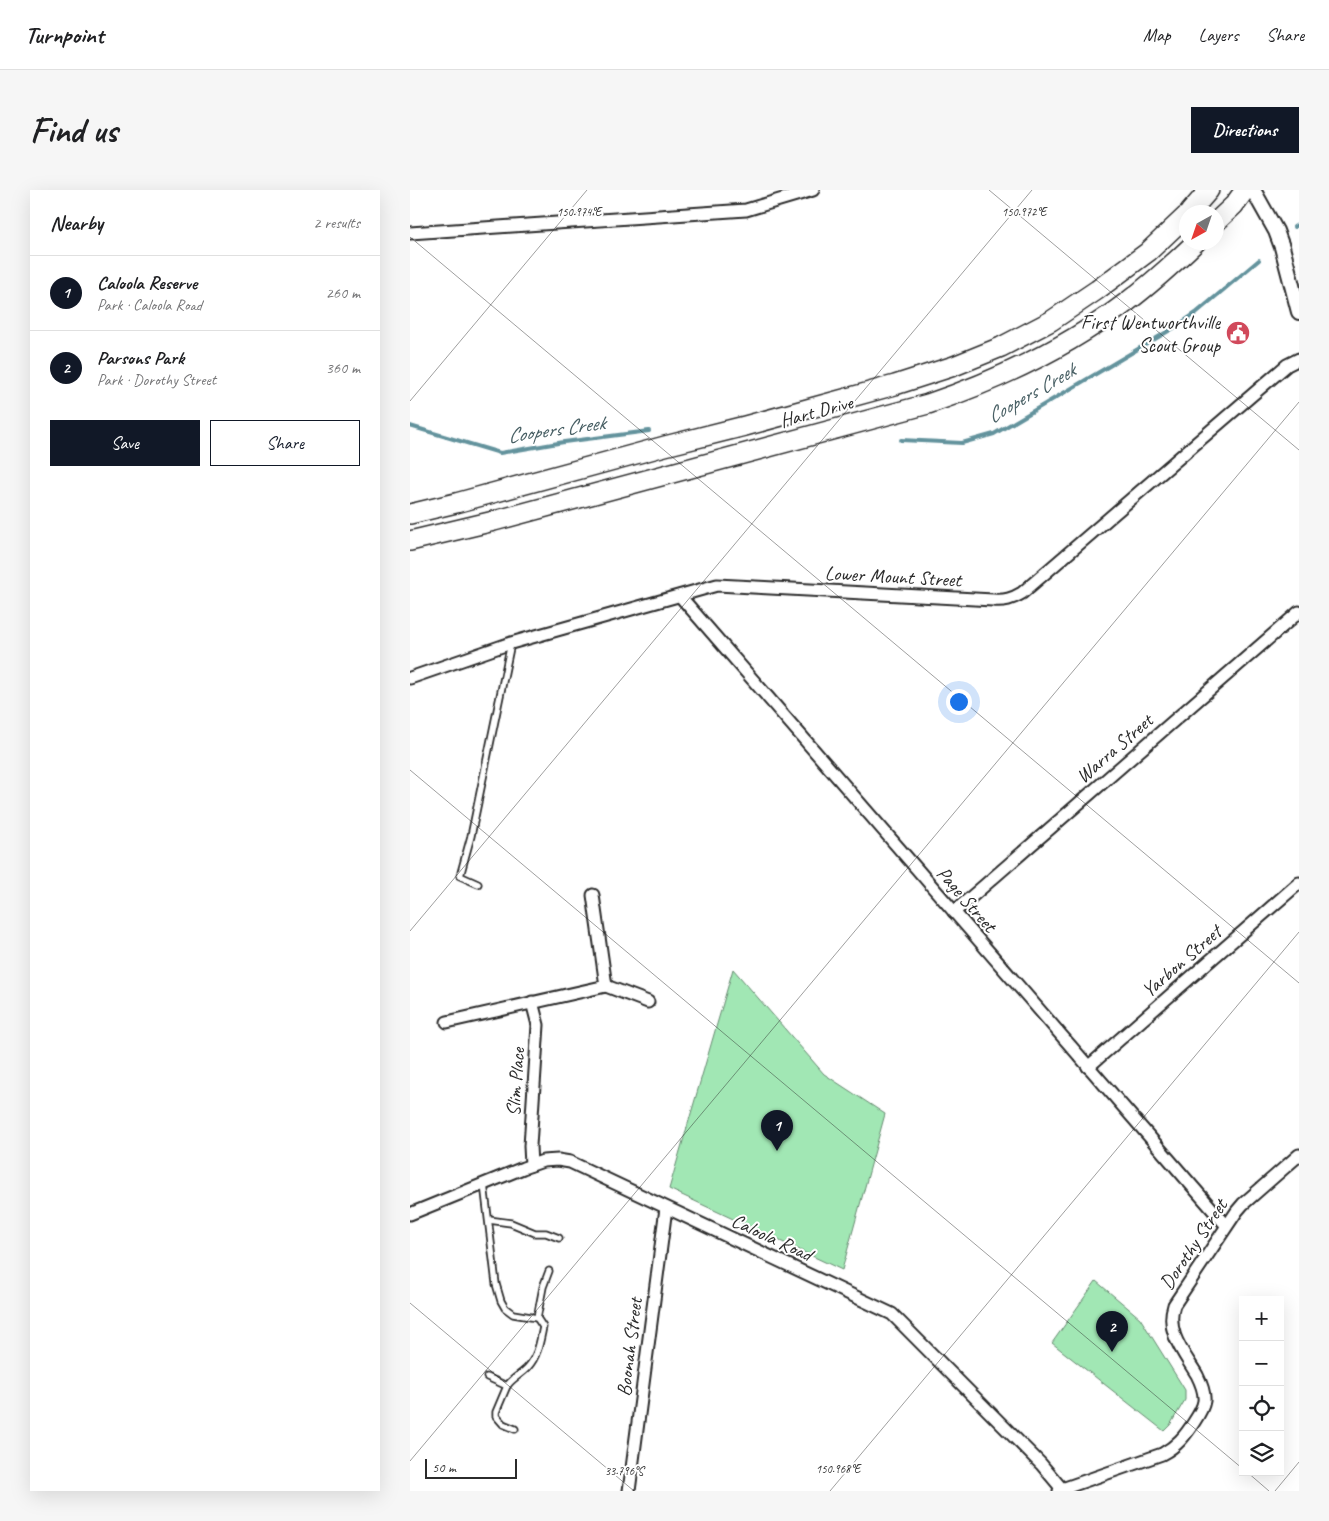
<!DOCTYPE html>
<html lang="en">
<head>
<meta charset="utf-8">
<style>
	body { margin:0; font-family:Caveat,sans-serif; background:#f6f6f6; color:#202124 }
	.controls { position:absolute; right:15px; bottom:15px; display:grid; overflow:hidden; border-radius:0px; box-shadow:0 5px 20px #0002 }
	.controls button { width:45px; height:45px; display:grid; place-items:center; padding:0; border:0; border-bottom:1px solid #e0e0e0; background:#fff; color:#202124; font:25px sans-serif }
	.compass { position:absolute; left:769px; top:15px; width:45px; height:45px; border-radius:50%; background:#fff; box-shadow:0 5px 20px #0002; rotate:220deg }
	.scale { position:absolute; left:15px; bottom:12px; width:92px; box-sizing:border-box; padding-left:5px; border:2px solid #2b2b2b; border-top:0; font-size:14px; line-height:18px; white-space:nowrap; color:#2b2b2b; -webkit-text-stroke:4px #fff; paint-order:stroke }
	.you { position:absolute; left:548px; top:511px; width:18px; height:18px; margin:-12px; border:4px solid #fff; border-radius:50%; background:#1a73e8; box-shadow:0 0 0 8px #1a73e833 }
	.badge { display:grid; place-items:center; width:32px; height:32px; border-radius:50%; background:#111827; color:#fff; font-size:16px; font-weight:700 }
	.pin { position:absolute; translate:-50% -41px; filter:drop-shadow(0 1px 2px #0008) }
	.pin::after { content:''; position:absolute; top:26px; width:18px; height:15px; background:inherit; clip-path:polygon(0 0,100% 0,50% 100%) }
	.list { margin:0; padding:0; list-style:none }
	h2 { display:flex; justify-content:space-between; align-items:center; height:65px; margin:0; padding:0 20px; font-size:21px }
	h2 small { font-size:16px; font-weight:400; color:#757577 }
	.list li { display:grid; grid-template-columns:32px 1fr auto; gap:15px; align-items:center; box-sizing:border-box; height:75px; padding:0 20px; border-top:1px solid #e0e0e0 }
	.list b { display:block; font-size:19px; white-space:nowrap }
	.list p { margin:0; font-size:16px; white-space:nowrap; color:#757577 }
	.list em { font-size:16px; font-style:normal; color:#757577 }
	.actions { display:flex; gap:10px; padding:15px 20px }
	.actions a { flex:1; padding:11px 0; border:1px solid #111827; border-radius:0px; text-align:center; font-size:18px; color:#111827 }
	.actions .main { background:#111827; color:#fff }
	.icon { flex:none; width:28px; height:28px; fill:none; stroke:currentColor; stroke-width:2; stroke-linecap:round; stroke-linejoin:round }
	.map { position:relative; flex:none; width:889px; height:1301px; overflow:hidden; border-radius:0px }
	header { display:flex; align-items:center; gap:30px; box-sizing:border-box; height:70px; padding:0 25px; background:#fff; border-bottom:1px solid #e0e0e0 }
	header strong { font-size:24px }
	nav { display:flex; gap:28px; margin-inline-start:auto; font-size:18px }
	.intro { display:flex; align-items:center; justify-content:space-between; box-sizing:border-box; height:120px; padding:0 30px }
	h1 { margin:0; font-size:35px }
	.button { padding:12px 22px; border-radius:0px; background:#111827; color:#fff; font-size:18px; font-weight:700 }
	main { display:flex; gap:30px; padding:0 30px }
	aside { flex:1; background:#fff; border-radius:0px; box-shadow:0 5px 20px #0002 }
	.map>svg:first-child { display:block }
</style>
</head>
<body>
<header>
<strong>Turnpoint</strong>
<nav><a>Map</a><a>Layers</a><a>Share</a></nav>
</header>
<div class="intro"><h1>Find us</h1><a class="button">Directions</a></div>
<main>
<aside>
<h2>Nearby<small>2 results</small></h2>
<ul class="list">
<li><span class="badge">1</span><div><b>Caloola Reserve</b><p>Park · Caloola Road</p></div><em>260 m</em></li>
<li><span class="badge">2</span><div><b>Parsons Park</b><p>Park · Dorothy Street</p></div><em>360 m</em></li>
</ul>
<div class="actions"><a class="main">Save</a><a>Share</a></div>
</aside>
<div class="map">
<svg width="889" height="1301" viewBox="0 0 889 1301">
	<rect width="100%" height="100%" fill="#fff"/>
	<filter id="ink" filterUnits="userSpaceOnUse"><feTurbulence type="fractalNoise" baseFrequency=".02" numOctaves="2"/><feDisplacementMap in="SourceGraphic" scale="10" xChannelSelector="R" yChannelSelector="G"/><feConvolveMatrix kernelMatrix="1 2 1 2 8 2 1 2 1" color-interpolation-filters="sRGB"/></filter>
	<g filter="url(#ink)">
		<g fill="#a1e7b4" stroke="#668970">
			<path d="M323,779L414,884L475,924L432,1080L259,999Z"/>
			<path d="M686,1091L730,1128L775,1200V1210L760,1235L754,1241L642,1153Z"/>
		</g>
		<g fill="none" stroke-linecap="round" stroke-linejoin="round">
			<g stroke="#64939d" stroke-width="4">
				<path d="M884,37L889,34"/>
				<path d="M0,236L90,263L154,252L239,241"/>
				<path d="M491,250L552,253L584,244L767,136L786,123L849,70"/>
			</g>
			<g stroke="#2b2b2b" stroke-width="9">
				<g id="service">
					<path d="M68,694L50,686L61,646L101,453"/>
					<path d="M74,994L86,1094L91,1111L95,1118L103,1124L127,1128L133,1097L139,1081"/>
					<path d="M79,1030L101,1033L125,1043H136L149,1048"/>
					<path d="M77,1187L97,1196C102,1188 111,1185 118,1177C128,1166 130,1151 133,1137L127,1128"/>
					<path d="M97,1196L86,1222V1226L93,1234L105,1239"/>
				</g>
			</g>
			<g stroke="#2b2b2b" stroke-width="15">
				<g id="minor">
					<path d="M0,43L336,20L403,0"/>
					<path d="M270,406L816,1035"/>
					<path d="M0,488L101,453L307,395L583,410C595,411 602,409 612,403L877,175L889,169"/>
					<path d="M183,705L196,796"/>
					<path d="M544,722L889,422"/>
					<path d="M37,832L196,796L238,812"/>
					<path d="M678,877L889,693"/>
					<path d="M121,975L120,956L128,835L122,812"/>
					<path d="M0,1024L113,978L133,971L148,970L160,972L482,1124L631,1274L652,1299"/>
					<path d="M219,1301L256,1018"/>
					<path d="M649,1301L652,1299L752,1264C767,1256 775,1246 784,1232C788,1226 793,1218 794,1211C795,1202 791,1193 787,1185C774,1163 755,1142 764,1115L827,1021L833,1014L889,965"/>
				</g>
			</g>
			<g stroke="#2b2b2b" stroke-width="18">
				<path id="tertiary" d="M843,0L866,41L872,57L889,122"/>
			</g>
			<g stroke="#2b2b2b" stroke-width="22">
				<g id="trunk">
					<path d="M780,22L799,0"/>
					<path d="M806,32L824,15L835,0"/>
					<path d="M0,324L46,313L255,256L335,236L485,195L544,176L591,157L641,131L687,100L738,62L776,26"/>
					<path d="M0,351L84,331L518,214C589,190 658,157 717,112C741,94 764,73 786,52"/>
				</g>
			</g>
			<use href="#service" stroke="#fff" stroke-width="5.5"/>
			<use href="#minor" stroke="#fff" stroke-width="11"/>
			<use href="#tertiary" stroke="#fff" stroke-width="14"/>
			<use href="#trunk" stroke="#fff" stroke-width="19"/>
		</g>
	</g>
	<path fill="none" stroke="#2b2b2b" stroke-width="1" stroke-opacity="0.45" d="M579,0L889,260M0,47L889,793M0,211L177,0M0,580L833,1279M0,741L622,0M0,1113L224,1301M0,1271L889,212M837,1282L859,1301M420,1301L889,742M865,1301L889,1272"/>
	<defs>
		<g id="civic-disc" transform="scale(1.25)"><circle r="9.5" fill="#d1495b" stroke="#fff"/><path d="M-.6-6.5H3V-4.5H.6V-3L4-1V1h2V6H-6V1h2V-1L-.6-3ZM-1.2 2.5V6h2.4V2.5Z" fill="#fff"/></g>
	</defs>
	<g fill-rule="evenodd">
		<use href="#civic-disc" x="828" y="143"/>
	</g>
	<g text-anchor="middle" stroke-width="4" stroke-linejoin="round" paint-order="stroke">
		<g font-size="20" fill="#2b2b2b" stroke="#fff" text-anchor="end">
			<text x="810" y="139">First Wentworthville<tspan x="810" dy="23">Scout Group</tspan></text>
		</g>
		<g font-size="20" fill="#2b2b2b" stroke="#fff">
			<text transform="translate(406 221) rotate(-15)" y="7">Hart Drive</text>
			<text transform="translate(483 386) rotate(3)" y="7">Lower Mount Street</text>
			<text transform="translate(704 558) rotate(-41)" y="7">Warra Street</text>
			<text transform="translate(557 709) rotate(49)" y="7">Page Street</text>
			<text transform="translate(771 771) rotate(-41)" y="7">Yarbon Street</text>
			<text transform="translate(105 892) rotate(-86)" y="7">Slim Place</text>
			<text transform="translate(362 1047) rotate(25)" y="7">Caloola Road</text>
			<text transform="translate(783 1054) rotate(-56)" y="7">Dorothy Street</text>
			<text transform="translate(219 1157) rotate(-83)" y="7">Boonah Street</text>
		</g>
		<g font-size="21" font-style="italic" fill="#485f64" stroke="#fff">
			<text transform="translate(621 203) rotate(-30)" y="7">Coopers Creek</text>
			<text transform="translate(146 239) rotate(-8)" y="7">Coopers Creek</text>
		</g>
	</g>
	<g font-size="12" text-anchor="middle" fill="#2b2b2b" stroke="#fff" stroke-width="4" stroke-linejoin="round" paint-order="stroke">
		<text x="169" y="26">150.974°E</text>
		<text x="614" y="26">150.972°E</text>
		<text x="428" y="1283">150.968°E</text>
		<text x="214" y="1285">33.796°S</text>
	</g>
</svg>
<div class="controls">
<button>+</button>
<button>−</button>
<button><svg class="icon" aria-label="locate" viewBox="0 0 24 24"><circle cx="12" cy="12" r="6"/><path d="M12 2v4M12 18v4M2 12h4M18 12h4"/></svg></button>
<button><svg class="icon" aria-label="layers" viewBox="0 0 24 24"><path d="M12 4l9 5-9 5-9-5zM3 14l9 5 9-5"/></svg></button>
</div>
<svg class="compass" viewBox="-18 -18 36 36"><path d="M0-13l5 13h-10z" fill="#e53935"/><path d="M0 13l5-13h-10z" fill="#757577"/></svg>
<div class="scale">50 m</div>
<div class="you"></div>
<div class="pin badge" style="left:367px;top:961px">1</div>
<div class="pin badge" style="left:702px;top:1162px">2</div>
</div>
</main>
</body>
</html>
